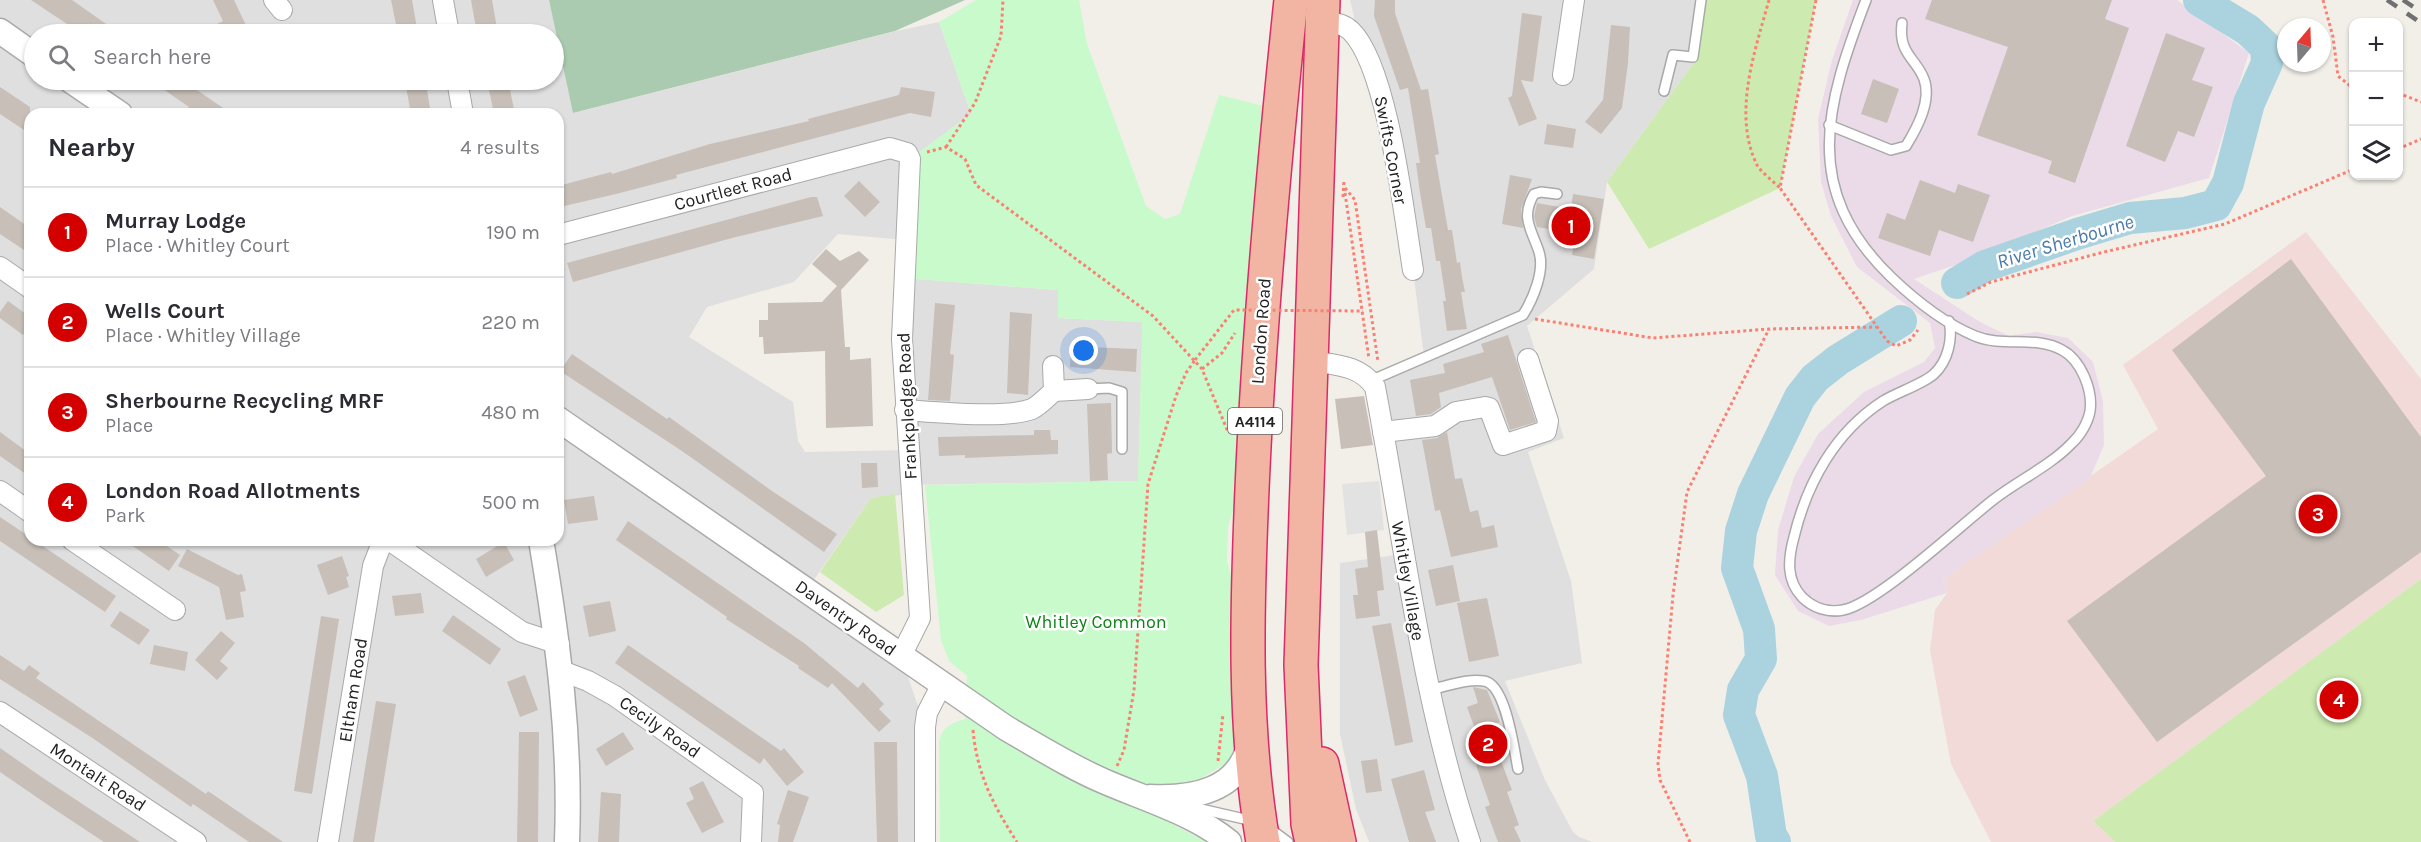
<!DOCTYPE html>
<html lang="en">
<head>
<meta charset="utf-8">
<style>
	body { margin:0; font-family:Karla,sans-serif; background:#f2f2f3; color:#2b2b33 }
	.controls { position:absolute; right:18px; top:18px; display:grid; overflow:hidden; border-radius:12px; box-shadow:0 2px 4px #0004 }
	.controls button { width:54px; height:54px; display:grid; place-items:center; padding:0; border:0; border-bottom:2px solid #e1e1e2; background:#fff; color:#2b2b33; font:30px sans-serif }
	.compass { position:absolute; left:2277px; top:18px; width:54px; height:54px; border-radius:50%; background:#fff; box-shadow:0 2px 4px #0004; rotate:19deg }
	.you { position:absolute; left:1084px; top:351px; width:21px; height:21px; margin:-15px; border:4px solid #fff; border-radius:50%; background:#1a73e8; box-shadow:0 0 0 9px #1a73e833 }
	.badge { display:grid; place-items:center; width:39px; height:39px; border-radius:50%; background:#d40000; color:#fff; font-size:20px; font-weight:700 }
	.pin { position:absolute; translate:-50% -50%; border:3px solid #fff; box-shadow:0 2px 6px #0006 }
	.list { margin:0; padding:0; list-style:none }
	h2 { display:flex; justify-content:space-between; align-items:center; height:78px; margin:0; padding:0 24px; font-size:26px }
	h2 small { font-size:20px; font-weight:400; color:#7c7c81 }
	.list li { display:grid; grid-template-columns:39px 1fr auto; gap:18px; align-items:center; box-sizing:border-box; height:90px; padding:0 24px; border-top:2px solid #e1e1e2 }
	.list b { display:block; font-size:22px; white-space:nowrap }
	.list p { margin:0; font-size:20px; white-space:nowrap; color:#7c7c81 }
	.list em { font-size:20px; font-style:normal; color:#7c7c81 }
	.icon { flex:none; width:33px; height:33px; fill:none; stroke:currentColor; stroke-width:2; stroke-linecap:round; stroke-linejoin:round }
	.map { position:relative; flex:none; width:2421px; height:842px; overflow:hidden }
	.search { position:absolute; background:#fff; box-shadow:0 2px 4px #0004; left:24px; top:24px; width:540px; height:66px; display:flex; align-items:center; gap:15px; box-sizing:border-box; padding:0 21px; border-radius:33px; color:#7c7c81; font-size:22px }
	.panel { position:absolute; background:#fff; box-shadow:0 2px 4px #0004; left:24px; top:108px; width:540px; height:438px; border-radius:18px }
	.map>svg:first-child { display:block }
</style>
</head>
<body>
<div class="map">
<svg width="2421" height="842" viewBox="0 0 2421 842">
	<rect width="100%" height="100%" fill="#f2efe9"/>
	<g fill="#e0dfdf" fill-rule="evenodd">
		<path d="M0,0H549L574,113L896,31L939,22L971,114L910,159L905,240L838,234L794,282L707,307L689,337L793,402L798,441L805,452L907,450L904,278L1058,290V318L1143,322L1138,481L911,485V494L871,498L806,591L901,656L925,727V842H0ZM34,34H554V80H34ZM30,114H558V540H30Z"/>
		<path d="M1350,0H1704L1695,61L1607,182L1594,269L1527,326L1564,438L1528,452L1571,581L1582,663L1505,681L1545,780L1573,832L1579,837L1593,842H1369L1356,809L1340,734V563L1403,554L1370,381L1424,357L1413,270Z"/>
	</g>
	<path fill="#f2dad9" d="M2306,232L2421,379V579L2093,821L2115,842H1991L1951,764L1930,650L1935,610L1947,593L1943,579L2158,429L2123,365Z"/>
	<path fill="#ebdbe8" d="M1853,0H2177L2249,53L2209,178L2072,216L1970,260L1914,279L1980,322L2009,336L2036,332L2068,338L2093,362L2103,401L2104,445L2090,478L1943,579L1947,593L1861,620L1829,626L1798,611L1775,575L1778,530L1794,477L1818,434L1864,392L1924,362L1935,348L1930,323L1857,267L1831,216L1821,182L1818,119L1832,60Z"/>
	<g fill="#cdebb0">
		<path d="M1704,0H1816L1780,188L1649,249L1607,182L1695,61Z"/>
		<path d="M895,494L904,595L876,612L820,572L871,498Z"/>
		<path d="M2421,579V842H2115L2093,821Z"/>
	</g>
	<path fill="#aacbaf" d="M549,0H965L895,31L573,113Z"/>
	<path fill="#c8facc" d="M976,0H1079L1087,44L1146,206L1165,219L1180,214L1219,95L1264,106L1241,483L1228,527L1227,561L1237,599L1236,743L1228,762L1195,782L1147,784L1143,808L1206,842H940L939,742C943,726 950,724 965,719L967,676L949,661L941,640L925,485L1138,481L1142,322L1058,318V290L904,278L910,159L971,114L939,22Z"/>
	<path fill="#e2e2e2" d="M1379,481L1384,530L1347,535L1342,484Z"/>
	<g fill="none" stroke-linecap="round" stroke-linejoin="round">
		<g stroke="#aad3df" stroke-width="32">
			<path d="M1957,283L1985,266L2077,234L2130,218L2185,213L2216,205L2228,183L2249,103L2267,63L2266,47L2248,30L2199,0"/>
			<path d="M1775,842L1771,836L1762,776L1739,715L1743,690L1761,659L1759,629L1737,568L1741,531L1753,494L1800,397L1815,378L1838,360L1901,321"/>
		</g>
	</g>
	<g fill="#c7bfb8">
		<path d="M31,0H72L109,26L103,34H82Z"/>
		<path d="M213,0H234L250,34H220L215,25L223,21Z"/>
		<path d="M391,0H412L418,34H398Z"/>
		<path d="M471,0H492L498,34H477Z"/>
		<path d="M1375,0H1395V13L1421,90L1428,89L1439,154L1435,155L1448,230H1452L1457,263L1460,262L1462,277L1465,292H1461L1467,329L1447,331L1443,301H1446L1440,261H1436L1431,228H1426L1420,193L1416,163H1420L1408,88L1400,90L1374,16Z"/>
		<path d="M1932,0H2112L2105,19L2129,28L2075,183L2048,173L2052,161L1977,135L2008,47L1925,19Z"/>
		<path d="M1522,13L1542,16L1533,82L1521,80L1537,119L1519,126L1508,98L1512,96Z"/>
		<path d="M1611,25L1630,27L1628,63L1622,108L1601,134L1585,122L1603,100Z"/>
		<path d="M2166,33L2205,48L2192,80L2213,87L2194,137L2178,131L2165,162L2126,146Z"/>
		<path d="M1873,79L1899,89L1887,123L1861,114Z"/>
		<path d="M150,80H200L194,88L232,114H183L189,107Z"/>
		<path d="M487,80H508L515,114H494Z"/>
		<path d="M426,84L431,114H411L406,87Z"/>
		<path d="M0,87L30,107V134L0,114Z"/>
		<path d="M901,87L935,92L931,117L910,113L676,175L677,178L620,193L560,207L558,186L611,172L612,174L710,144L809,121L808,119L899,95Z"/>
		<path d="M1547,124L1576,129L1573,148L1544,144Z"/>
		<path d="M1510,175L1532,179L1521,209L1523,228L1502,224Z"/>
		<path d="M1920,180L1955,193L1958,184L1990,195L1973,242L1939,230L1930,256L1878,238L1887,213L1905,220Z"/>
		<path d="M859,181L880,202L865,217L844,196Z"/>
		<path d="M1573,194L1604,199L1594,259L1572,255L1576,233L1537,227L1534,217L1537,203L1571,209Z"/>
		<path d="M811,197H817L823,216L732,238L573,282L567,263Z"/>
		<path d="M0,207L30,228V254L0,234Z"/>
		<path d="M826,249L840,261L859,251L869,260L841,290L845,347H850V360L871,358L873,426L826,428L825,351L764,354L763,337H759V320H768V303L822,302L837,286L812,264Z"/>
		<path d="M2291,259L2421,437V552L2157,742L2067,621L2266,476L2172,350Z"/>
		<path d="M8,301L30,317V325L23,335L0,318V312Z"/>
		<path d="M935,303L955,305L950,354L954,355L950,401L928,400Z"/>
		<path d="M1010,312L1032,314L1028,395L1007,393Z"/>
		<path d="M1508,335L1536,422L1510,430L1492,377L1439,393L1441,407L1431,414L1416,416L1410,380L1445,373L1443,364L1484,352L1481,344Z"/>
		<path d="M1071,343L1087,344V347L1137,349L1136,372L1070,367Z"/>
		<path d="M572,354L667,419L669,417L772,491L837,534L824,552L682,451L560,371Z"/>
		<path d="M1364,396L1373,445L1341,449L1335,399Z"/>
		<path d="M1111,403L1112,453L1107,454L1108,480L1090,481L1087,404Z"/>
		<path d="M1034,430H1050L1051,440H1058V454L965,458V455L939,456L938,437L1034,435Z"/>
		<path d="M0,432L30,454V477L0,456Z"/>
		<path d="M1447,432L1455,479L1462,478L1470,512L1478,510L1482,528L1494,525L1498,547L1451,557L1440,510L1435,511L1422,440L1437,438Z"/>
		<path d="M861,463H877L878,487L862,488Z"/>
		<path d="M594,496L598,520L568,524L564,500Z"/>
		<path d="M0,517L30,537V540H34L116,596L105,612L0,541Z"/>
		<path d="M628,521L804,643L858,688L863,682L884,704L879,709L891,721L879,732L832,683L828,688L798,668L799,666L726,619L727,617L616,540Z"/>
		<path d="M1377,530L1384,590L1377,591L1380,616L1356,619L1353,595H1358L1355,569L1368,567L1365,532Z"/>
		<path d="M124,540H158L180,555L169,571Z"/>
		<path d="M504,542L514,560L486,577L476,559Z"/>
		<path d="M187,549L238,575L242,574L246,591L240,592L244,617L226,620L219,587L178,566Z"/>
		<path d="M342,556L349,576L346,577L349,587L328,595L317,565Z"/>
		<path d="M1453,565L1460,601L1436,606L1428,570Z"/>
		<path d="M421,593L424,613L395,616L392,596Z"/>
		<path d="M1487,598L1499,656L1469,662L1457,603Z"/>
		<path d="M610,601L616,631L589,637L583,606Z"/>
		<path d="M120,611L150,630L139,645L110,626Z"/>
		<path d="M453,615L501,649L490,665L442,631Z"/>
		<path d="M321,616L339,619L312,794L294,791Z"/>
		<path d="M1391,623L1413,742L1395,746L1372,626Z"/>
		<path d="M221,631L235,643L220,661L228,668L217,680L195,660Z"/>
		<path d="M154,645L188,652L185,671L150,664Z"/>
		<path d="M628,645L781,751L784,748L804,772L787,786L764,758L760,764L615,663Z"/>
		<path d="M0,655L24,671L29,665L40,673L36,678L206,794L208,791L283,842H249L193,804L191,807L94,739L0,679Z"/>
		<path d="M525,675L538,710L520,717L507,682Z"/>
		<path d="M1473,687L1487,690L1500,722L1494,724L1505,757L1500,758L1512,790L1507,792L1519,825L1514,827L1521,842H1498L1485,807L1490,805L1476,765L1481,763L1470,731L1475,729L1467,707L1478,703Z"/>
		<path d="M376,701L396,704L374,842H353Z"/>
		<path d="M519,732H539L538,842H517Z"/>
		<path d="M623,732L634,749L606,766L596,749Z"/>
		<path d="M874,742H897L898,842H877Z"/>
		<path d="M0,748L43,778L140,842H104L54,809L0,772Z"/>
		<path d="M1377,759L1382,791L1366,793L1361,761Z"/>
		<path d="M1424,770L1435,810L1425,812L1436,842H1409L1391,779Z"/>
		<path d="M703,781L724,822L702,833L686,803L694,799L689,788Z"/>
		<path d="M788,790L809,797L793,842H778L780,825L777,824Z"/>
		<path d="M601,792L621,794L619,842H598Z"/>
	</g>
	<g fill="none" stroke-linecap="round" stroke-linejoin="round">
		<g stroke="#a9a9a9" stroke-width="12">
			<g id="service">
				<path d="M1866,0C1826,105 1800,189 1891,277C1915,300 1944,323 1975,336C2004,348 2035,335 2062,350C2081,360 2093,390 2090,411C2088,423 2080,436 2071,444C2050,466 2017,481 1993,500C1962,524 1877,604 1843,610C1828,613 1813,608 1802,597C1786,580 1788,559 1794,537C1807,483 1835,432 1883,401C1896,393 1925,383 1934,374C1948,361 1953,339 1949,321"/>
				<path d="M1664,91L1673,55L1693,57L1701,0"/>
				<path d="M1829,125L1891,150L1906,146C1917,128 1932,101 1924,79C1916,58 1898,54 1902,23"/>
				<path d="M1370,381L1523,315C1533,299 1545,271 1539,252C1532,230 1520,218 1534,194L1541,192L1557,194"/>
				<path d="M1088,389L1109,388L1122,392V449"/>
				<path d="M1428,690C1445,687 1467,678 1484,681C1506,684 1514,750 1518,769"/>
				<path d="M1188,806L1253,821"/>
				<path d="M1269,828L1288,842"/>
			</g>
		</g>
		<g stroke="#a9a9a9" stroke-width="22">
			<g id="minor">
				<path d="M274,0L282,10"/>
				<path d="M443,0L449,34"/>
				<path d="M1322,20C1332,23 1343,23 1351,31C1388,67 1404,216 1413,270"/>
				<path d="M1563,75L1574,0"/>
				<path d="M457,80L463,114"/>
				<path d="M558,235L890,148L907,153L910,159L902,339L920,618L901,656"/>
				<path d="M0,267L30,288"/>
				<path d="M1311,361C1336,365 1360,365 1375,387C1404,540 1421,694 1470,842"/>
				<path d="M1054,391L1088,389"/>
				<path d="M905,410C935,412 1005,419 1032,409C1040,405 1047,397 1054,391L1053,366"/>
				<path d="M1383,432L1435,426L1456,412L1485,407L1489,408L1503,445L1546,431L1548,421L1528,359"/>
				<path d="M0,491L30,512"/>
				<path d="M72,540L175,610"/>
				<path d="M389,540L522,632L559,644"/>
				<path d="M562,671L588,681L615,696L753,793L751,842"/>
				<path d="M0,712L196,842"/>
				<path d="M328,842L373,566L383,540"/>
				<path d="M925,842V727L927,713L942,684"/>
			</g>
		</g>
		<g stroke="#a9a9a9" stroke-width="27">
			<g id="tertiary">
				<path d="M0,31L34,55"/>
				<path d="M70,80L120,114"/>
				<path d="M558,419L1006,728C1039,747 1072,768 1108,783C1148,800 1195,814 1229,842"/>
				<path d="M541,540C558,641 571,739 567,842"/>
				<path d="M1150,797C1193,799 1240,791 1250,742"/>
			</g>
		</g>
		<g stroke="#dc2a67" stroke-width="36">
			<g id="trunk">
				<path d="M1322,764L1339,842"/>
				<path d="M1263,842C1243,726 1247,606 1252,489C1259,325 1274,163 1291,0"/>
				<path d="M1312,842L1308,824L1301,665L1323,0"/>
			</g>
		</g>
		<g stroke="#fa8072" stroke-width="3" stroke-dasharray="3 3" stroke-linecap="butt">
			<path d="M1769,0C1755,51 1732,114 1757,165C1762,173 1773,181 1780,188"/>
			<path d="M1816,0L1780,188L1887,341L1896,346L1910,340L1918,330"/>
			<path d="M2323,0L2333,37L2338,76L2354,89"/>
			<path d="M2398,93L2421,102"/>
			<path d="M946,147L975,103L1001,36L1003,0"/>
			<path d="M2398,149L2421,139"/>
			<path d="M927,152L946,147L965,159L976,185L1153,316L1202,369L1228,432"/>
			<path d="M1345,188L1355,200L1378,362"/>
			<path d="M1345,193L1369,359"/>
			<path d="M1343,197L1344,180"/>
			<path d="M1967,294L1991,282L2104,252L2225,224L2354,169"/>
			<path d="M1535,319L1653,338L1769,329L1876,327"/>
			<path d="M1202,369L1222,353L1235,333"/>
			<path d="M973,730C977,774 993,805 1017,842"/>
			<path d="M1218,761L1223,714"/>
			<path d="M1117,766L1124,750L1134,690L1148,484L1176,396L1186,373L1195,360"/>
			<path d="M1690,842L1660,780L1658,764L1673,595L1687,492L1769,329"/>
		</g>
		<use href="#service" stroke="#fff" stroke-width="9"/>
		<use href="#minor" stroke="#fff" stroke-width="20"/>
		<use href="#tertiary" stroke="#fff" stroke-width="24"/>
		<use href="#trunk" stroke="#f2b4a3" stroke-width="33"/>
		<g stroke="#707070" stroke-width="4.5" stroke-dasharray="12 12" stroke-linecap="butt">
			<path d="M2387,0L2421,23"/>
			<path d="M2403,0L2421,12"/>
		</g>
		<path stroke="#fa8072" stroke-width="3" stroke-dasharray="3 3" stroke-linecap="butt" d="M1195,360L1234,310L1363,311"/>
	</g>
	<g text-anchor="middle" stroke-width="5" stroke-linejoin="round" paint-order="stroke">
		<rect fill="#fff" stroke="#646464" stroke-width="1.5" x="1228" y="408" width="54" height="26" rx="4.5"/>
		<g font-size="16" font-weight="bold" fill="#222">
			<text x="1255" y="427">A4114</text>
		</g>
		<g font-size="18" fill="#222" stroke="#fff">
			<text transform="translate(1391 150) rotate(79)" y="6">Swifts Corner</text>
			<text transform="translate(733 189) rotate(-15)" y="6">Courtleet Road</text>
			<text transform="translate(1261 331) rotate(-86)" y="6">London Road</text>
			<text transform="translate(907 406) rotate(-93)" y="6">Frankpledge Road</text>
			<text transform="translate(1408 581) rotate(80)" y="6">Whitley Village</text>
			<text transform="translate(846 618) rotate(35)" y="6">Daventry Road</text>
			<text transform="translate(353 690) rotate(-81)" y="6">Eltham Road</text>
			<text transform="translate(660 727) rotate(35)" y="6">Cecily Road</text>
			<text transform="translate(98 777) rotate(33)" y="6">Montalt Road</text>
		</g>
		<g font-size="18" fill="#0c8416" stroke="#fff">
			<text x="1096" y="628">Whitley Common</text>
		</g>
		<g font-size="20" font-style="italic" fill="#4a7aab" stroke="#fff">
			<text transform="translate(2065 241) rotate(-17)" y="7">River Sherbourne</text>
		</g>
	</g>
</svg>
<div class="controls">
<button>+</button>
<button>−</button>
<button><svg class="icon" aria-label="layers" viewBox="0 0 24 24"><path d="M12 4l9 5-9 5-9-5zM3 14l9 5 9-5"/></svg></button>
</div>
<svg class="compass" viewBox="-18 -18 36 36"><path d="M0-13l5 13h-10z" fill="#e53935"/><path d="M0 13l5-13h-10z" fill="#7c7c81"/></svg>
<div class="you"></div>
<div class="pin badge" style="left:1571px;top:226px">1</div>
<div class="pin badge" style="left:1488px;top:744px">2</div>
<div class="pin badge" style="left:2318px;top:514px">3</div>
<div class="pin badge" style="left:2339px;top:700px">4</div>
<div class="search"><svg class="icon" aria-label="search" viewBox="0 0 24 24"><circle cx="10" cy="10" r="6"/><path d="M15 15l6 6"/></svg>Search here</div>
<section class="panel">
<h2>Nearby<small>4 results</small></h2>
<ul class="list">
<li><span class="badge">1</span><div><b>Murray Lodge</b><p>Place · Whitley Court</p></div><em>190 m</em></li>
<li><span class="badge">2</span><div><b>Wells Court</b><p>Place · Whitley Village</p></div><em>220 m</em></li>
<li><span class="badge">3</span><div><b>Sherbourne Recycling MRF</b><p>Place</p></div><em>480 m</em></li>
<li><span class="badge">4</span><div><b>London Road Allotments</b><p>Park</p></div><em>500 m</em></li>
</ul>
</section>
</div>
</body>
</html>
